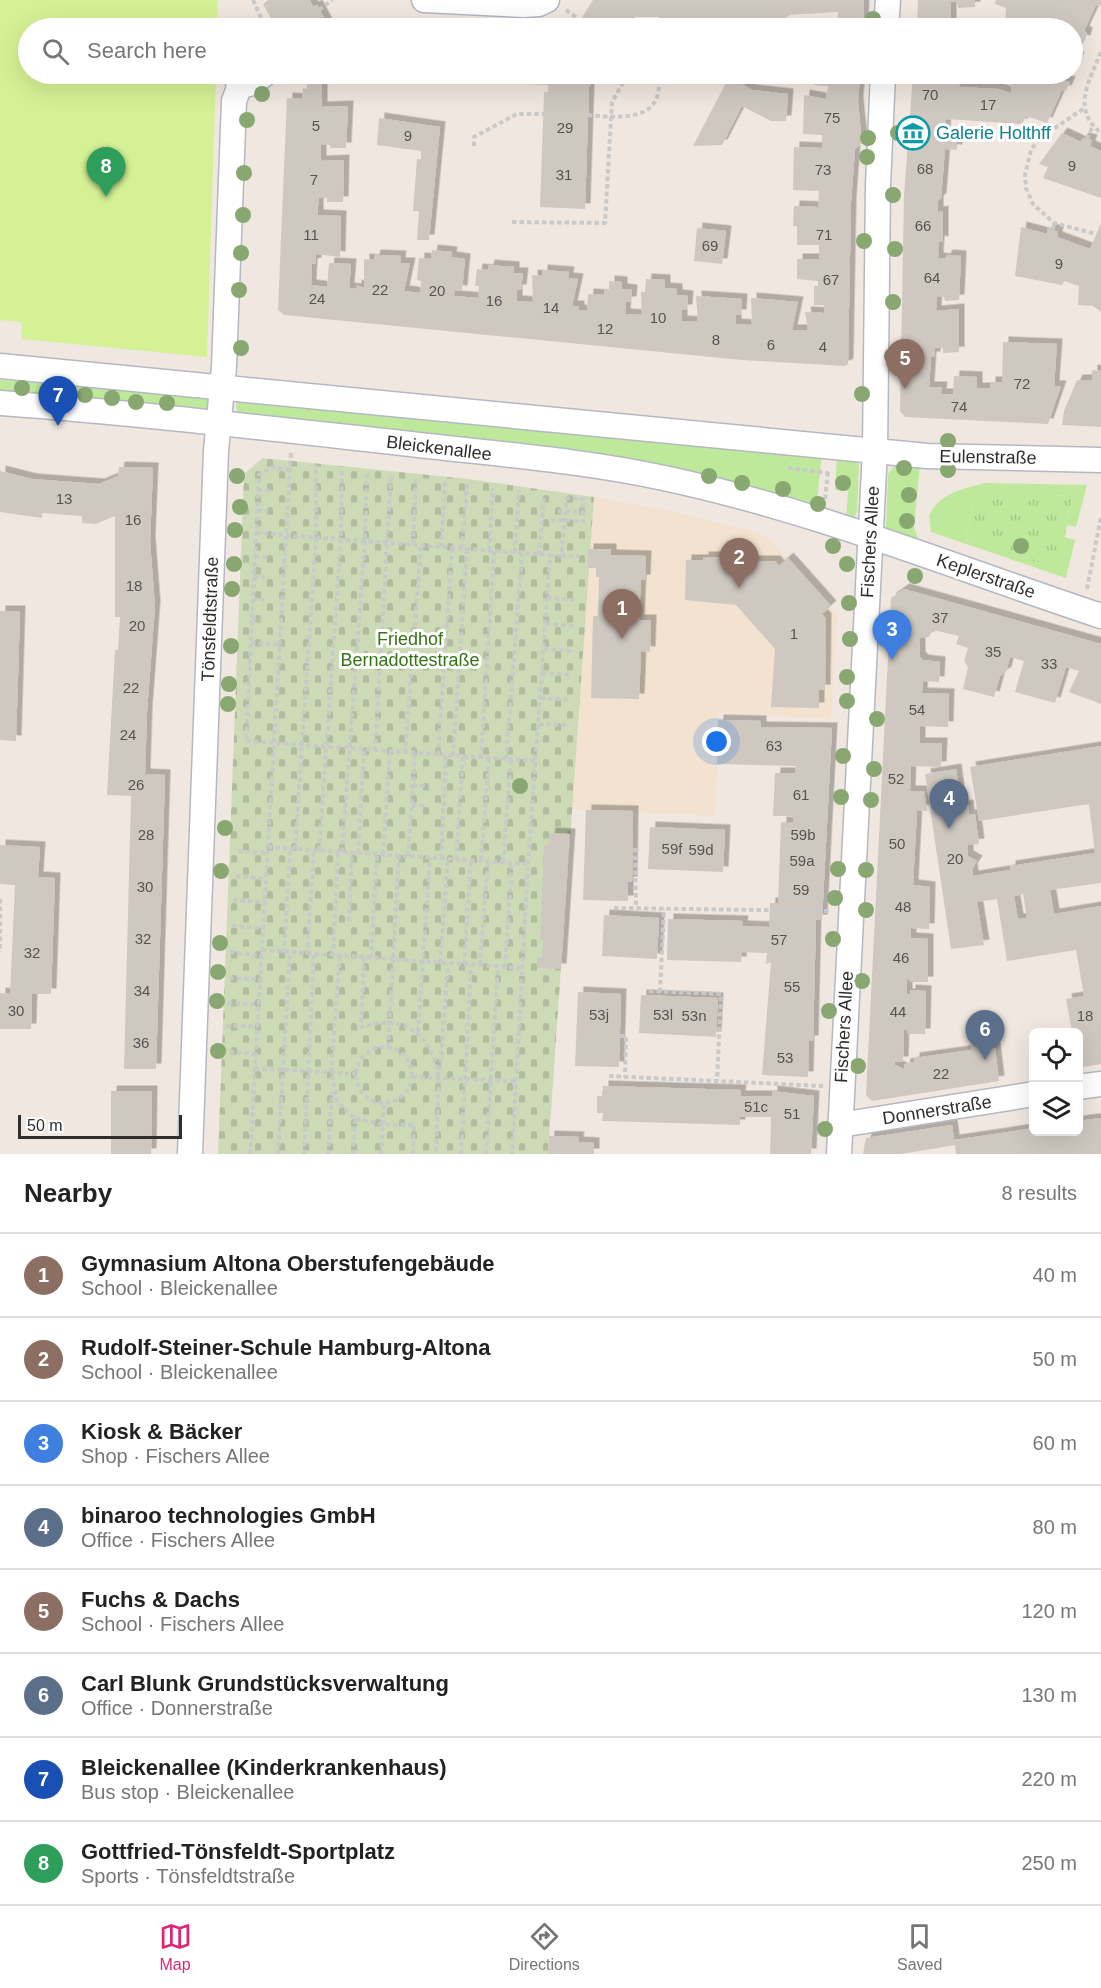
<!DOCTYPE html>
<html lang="en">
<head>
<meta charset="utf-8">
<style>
	body { margin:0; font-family:Arial,sans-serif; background:#f6f6f6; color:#222 }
	.controls { position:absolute; right:18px; bottom:18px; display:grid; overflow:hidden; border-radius:9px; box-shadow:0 6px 24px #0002 }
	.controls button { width:54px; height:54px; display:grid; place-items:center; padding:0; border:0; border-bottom:2px solid #e0e0e0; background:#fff; color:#222; font:30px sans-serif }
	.scale { position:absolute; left:18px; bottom:15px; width:164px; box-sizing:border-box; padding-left:6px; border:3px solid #2e2e2e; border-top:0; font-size:16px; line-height:21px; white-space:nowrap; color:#2e2e2e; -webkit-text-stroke:4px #fff; paint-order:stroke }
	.you { position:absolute; left:717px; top:742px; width:21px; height:21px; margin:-15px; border:4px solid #fff; border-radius:50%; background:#1a73e8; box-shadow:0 0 0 9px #1a73e833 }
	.badge { display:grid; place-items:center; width:39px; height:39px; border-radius:50%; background:#db2777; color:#fff; font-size:20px; font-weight:700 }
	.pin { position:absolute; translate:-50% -50px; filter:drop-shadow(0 2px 3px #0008) }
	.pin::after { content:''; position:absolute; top:32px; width:21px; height:18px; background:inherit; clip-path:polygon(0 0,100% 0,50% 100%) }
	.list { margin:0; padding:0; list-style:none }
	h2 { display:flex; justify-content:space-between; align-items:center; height:78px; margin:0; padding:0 24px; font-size:26px }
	h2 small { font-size:20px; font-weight:400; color:#767676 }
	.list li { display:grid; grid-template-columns:39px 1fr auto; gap:18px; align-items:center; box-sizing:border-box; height:84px; padding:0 24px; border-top:2px solid #e0e0e0 }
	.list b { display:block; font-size:22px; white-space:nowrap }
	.list p { margin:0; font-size:20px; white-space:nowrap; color:#767676 }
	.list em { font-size:20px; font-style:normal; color:#767676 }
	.icon { flex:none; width:33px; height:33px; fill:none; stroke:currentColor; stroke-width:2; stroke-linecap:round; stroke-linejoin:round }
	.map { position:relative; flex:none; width:1101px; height:1154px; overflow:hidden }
	.search { position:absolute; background:#fff; box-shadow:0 6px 24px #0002; left:18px; right:18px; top:18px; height:66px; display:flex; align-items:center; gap:15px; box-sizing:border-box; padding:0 21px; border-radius:33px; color:#767676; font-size:22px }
	.sheet { height:750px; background:#fff }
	nav { display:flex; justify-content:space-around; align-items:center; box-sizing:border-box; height:84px; border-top:2px solid #e0e0e0; background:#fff; font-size:16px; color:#767676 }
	nav a { display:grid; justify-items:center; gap:3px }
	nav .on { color:#db2777 }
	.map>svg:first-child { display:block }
</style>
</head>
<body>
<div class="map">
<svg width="1101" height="1154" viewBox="0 0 1101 1154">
	<defs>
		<pattern id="cemetery-stones" width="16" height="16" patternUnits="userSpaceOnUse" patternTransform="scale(1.5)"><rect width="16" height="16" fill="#ccdbb6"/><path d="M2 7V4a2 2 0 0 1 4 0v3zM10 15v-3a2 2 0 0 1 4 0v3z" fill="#b0bc9d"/></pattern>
		<pattern id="park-tufts" width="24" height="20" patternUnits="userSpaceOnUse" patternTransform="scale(1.5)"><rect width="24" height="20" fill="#bee99a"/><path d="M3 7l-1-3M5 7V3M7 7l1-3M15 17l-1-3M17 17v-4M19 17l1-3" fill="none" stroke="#a4c885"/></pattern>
		<filter id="shadow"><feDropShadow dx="5.5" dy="-5.5" stdDeviation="0" flood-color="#0004"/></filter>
	</defs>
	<rect width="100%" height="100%" fill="#f0e7e0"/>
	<path fill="#f2e2cf" d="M594,497L661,509L757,532L771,540L837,615L831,719L719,713L715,816L572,809Z"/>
	<g fill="#bee99a">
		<path d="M0,380L115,390L135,386L210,394L209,406L198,414L0,392Z"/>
		<path d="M241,396L822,452L816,511L238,417L236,405Z"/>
		<path d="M837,455L859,462L857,512L852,520L846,519L848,491L835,490Z"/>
		<path d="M896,464H920L914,528L918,538L924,541L923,544L886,529L888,474Z"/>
		<path d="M985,483L1087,485L1076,527L1067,525L1073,496L975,493L966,539L1058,568L1064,537L1075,540L1066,578L931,532L929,516C939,493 963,489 985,483Z"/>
	</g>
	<path fill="url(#cemetery-stones)" d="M263,458L468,479L594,497L548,1154H218L244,474Z"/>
	<path fill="url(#park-tufts)" d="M975,492L1073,496L1058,569L966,539Z"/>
	<path fill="#d5f195" d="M0,0H218L217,28H28V74H216L207,357L21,339L22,322L0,320Z"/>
	<g fill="#cfc8c1" fill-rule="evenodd" filter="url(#shadow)">
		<path d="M268,0H310L313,7L317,5L329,28H276L263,4Z"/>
		<path d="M593,0H864L863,28H837L838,12L788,15L781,23L758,24L659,21V17H632L625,28H575Z"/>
		<path d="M918,0H975V7L958,8L957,2H951V28H917Z"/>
		<path d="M996,0H1101V6L1096,5L1084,31L1087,33L1085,41L1081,40L1074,56L1079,57L1076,65L1072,64V28H1005L1006,8L995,4Z"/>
		<path d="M300,74H337V78H322V107L348,106L346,148H330V145L321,144V161L344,160L343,202H327V198H319L318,206V215L341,216L340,257L316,254V263L312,264L311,285L327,287L329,263L351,264L349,288L356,289V285L364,288V259L374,260L375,255L401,256L400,263H410L404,291L420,293L421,281L417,280L419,258L431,259L432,250L452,252L451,257L465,259L462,291L455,290L454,296L478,298L479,286H475L477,269L488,270L489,265L514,267V273H523L521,290H517V301L533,302L532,275L542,276V270L569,272L568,278L578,279L572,306H579V310L587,311L588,294L604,295V289H609V281L622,282V289L632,290L631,302H626L625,314L642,315L641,292H645L646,279L665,280V288L677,289V295L688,296L687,310H682V321L698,322L696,296L742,299L741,315H736V324L752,325L751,298L798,302L792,330H808L805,312L824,313V305H814V286H818V281L797,279V259H819V245H797V226H793L794,206L818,207L819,191L793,190L794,147L822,148V135L803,134L804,95L826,99L828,86L814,85L815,74H860L858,102L862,143L855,149L851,202L848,364L844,366L742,360L284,315L278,310L287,98L302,99L303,88L307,89V77Z"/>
		<path d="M346,74H598L589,87L585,209L540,207L544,92H548V85L379,77V82L351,78Z"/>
		<path d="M913,74H960L959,87L998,89L1011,93L1012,85L1001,81V74H1068L1065,81L1070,82L1066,91L1062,90L1047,123L1026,116L1022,124L946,119L945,134H957V150L945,149L941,198L938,201V212L943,211V242L939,241L938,258L945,259L947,255L961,256L959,300L945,301L944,297L937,296L936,311L959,309V352L943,353V348H935V357H931L929,387H942L941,394H953L954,376L977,377V388H990V382H1002L1003,342L1057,344L1054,386H1061L1048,424L905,417L900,411L904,196Z"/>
		<path d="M729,77L752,90L788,94L786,121H771L742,106L722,145L693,146Z"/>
		<path d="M379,118L440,127L429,240H417L419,211H413L417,159H421V151L377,145Z"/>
		<path d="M1062,133L1081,142L1083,138L1092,140L1090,146L1101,151V198L1043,178L1048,167L1039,164Z"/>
		<path d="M1101,223V312L1093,306L1078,305L1079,286L1064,281L1062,285L1015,276L1021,227L1047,234L1048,228L1058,232L1057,237L1090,249Z"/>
		<path d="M697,228L726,231L722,264L694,261Z"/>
		<path d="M1092,370L1101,371V427L1062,425L1064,411L1077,380H1092Z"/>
		<path d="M119,467L153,468L150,542L155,606L147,712L145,774L165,775L156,1069H124L131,796L107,795L115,650H118L120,617H115V516L96,524L82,523V516L42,513V518L0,512V471L32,479L99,484L118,476Z"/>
		<path d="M588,549H611V555L646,556L645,580H641L639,620H651L650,652L641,651L639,699L591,698L593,616H598L599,577H596V568H588Z"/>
		<path d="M703,557H735V561H775L779,566L788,558L831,606L822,614L826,619L825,690H819V708L771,707L775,649L736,605L685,600L686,560H703Z"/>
		<path d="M904,589L1101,644V704L1069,692L1079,671L1066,667L1055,703L1015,692L1024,661L1010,657L1006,672L1000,676L994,697L963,689L968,667L964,661L968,648L956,644L959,636L933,630L929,637L920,638V657L923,660L940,662L939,682L923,681L922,693L949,694L948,727L920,726V743H942L941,767L911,766L910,791H924L927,811L917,810L913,885L930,887L929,929L911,928V938L928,939V982H911L907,978V994H910V990L926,991L925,1034H907L908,1030H904L903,1062H895V1065L904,1069L905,1064L914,1062V1058L971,1050V1045L987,1044V1049L995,1048L999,1081L872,1101L866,1095L891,598Z"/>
		<path d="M0,611H20L16,741L0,740Z"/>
		<path d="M718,720L761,721V727L832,728L822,920H816L813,1041H809L808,1077L762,1075L771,962L766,964L767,953L742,952L741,962L667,960L668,919L743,921L742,926L769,927L770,903H778L781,822L793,823V816H773L775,773H795L796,766L717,764Z"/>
		<path d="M1101,746V883L1050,890L1054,914L1101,906V1064L1078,1068V1032H1072L1066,999L1084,996L1076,950L1007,961L997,899L977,902L984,945L951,949L925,774L956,769L961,806L968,805L969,815L975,814L979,844L968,845V856L977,861L972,869L973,876L1010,870V866L1095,853L1089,804L979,821L970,767ZM1023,894L1027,918L1018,919L1014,896Z"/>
		<path d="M586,810L633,811L632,882H628V901L583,900Z"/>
		<path d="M650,827L725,830L723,872L648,869Z"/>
		<path d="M550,833L570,834L561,969L537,968V959L542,957L543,940H540L544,845H548Z"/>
		<path d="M0,845L40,847L38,877L55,878L51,994H32L31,1029H0V993L10,994L15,885L0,884Z"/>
		<path d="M604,915L659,918L657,959L602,956Z"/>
		<path d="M578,992L621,994L619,1067L575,1066Z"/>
		<path d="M641,995L718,998L716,1037L639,1033Z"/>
		<path d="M603,1086L741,1090L740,1096H772V1091L814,1096L811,1154H770L771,1117H740V1125L602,1121L603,1113H597V1096H603Z"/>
		<path d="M111,1091H152L151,1154H111Z"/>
		<path d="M1101,1118V1154H956L955,1145L901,1154H863L866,1138L952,1125L954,1140L1034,1128V1132H1078V1121Z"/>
		<path d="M549,1136L579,1137L578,1142L594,1143V1154H548Z"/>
	</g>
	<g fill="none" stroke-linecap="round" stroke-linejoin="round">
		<g stroke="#b4b8c2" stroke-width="27">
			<g id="street">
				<path d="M424,0L523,5L539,4L547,0"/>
				<path d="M886,28L888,0"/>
				<path d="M240,85L249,84L265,74"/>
				<path d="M0,366L927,456L1101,460"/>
				<path d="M0,403C137,413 274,429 411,444C495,454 581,460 664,478C814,510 956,568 1101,616"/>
				<path d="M1078,1087L1101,1084"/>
				<path d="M840,1125L1034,1094"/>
				<path d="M190,1154L216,451L224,367L234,101L240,85L234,74"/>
				<path d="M839,1154L875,450L878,185L883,74"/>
			</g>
		</g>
		<g stroke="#c9c9c9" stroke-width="4" stroke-dasharray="4.5 3" stroke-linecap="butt">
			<path d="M253,0L266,28"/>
			<path d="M319,10L332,0"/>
			<path d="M566,10L577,18"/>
			<path d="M1101,52C1089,82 1071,109 1101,133"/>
			<path d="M1083,109L1039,139L1031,150L1025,175L1026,188L1033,204L1054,223L1096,234"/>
			<path d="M588,115C622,118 666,122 658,74"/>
			<path d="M1087,139L1093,126"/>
			<path d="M474,146V137L517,114H544"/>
			<path d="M512,222L605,223L612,102L628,74"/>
			<path d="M1053,230L1054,223"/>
			<path d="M788,468L828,473"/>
			<path d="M290,470L273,467L259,475L246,741L537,761"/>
			<path d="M258,490L271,491"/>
			<path d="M825,499L828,471"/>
			<path d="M257,511H268"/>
			<path d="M551,520L585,521"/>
			<path d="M256,533L550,555L528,864L512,1154"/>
			<path d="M413,544L416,477"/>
			<path d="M441,547L445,481"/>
			<path d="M462,548L467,484"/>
			<path d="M489,550L493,488"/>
			<path d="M515,552L519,490"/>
			<path d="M539,555L544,495"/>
			<path d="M550,555L561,556L567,498L583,499L584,512L557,511"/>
			<path d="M561,556H580"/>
			<path d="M255,557H267"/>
			<path d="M254,577H265"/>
			<path d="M1087,589L1101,517"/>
			<path d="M547,598L576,600"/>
			<path d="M253,599L264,600"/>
			<path d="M252,619H262"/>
			<path d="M546,624L575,626"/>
			<path d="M251,643L281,645"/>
			<path d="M544,649L572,651"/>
			<path d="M542,673L571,675"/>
			<path d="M541,698L570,700"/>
			<path d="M539,724L569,725"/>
			<path d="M375,751L391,474"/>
			<path d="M405,753L421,545"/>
			<path d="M438,755L452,547"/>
			<path d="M453,756L467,548"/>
			<path d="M481,758L494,551"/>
			<path d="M506,759L522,553"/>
			<path d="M413,785L429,786"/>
			<path d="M412,805L427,806"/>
			<path d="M268,847L528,864"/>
			<path d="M635,848L636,908"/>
			<path d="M295,849L316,537V465"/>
			<path d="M319,850L341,539L342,468"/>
			<path d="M238,851L268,853"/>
			<path d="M342,852L365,541L367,472"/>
			<path d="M358,853L364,750"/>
			<path d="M383,854L390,752"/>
			<path d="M408,856L415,753"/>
			<path d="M441,858L446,756"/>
			<path d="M456,859L463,756"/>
			<path d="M481,860L489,758"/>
			<path d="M503,862L511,760"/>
			<path d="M236,876L266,879"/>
			<path d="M0,899V952"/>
			<path d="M233,900L265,902"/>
			<path d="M614,908L831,911"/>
			<path d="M349,921L352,852"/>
			<path d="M232,926L263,928"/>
			<path d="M262,950L522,968"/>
			<path d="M230,952L262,956"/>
			<path d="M284,953L290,849"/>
			<path d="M307,954L314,850"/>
			<path d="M333,956L338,851"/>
			<path d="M340,956L331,1071L337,1101L355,1119L382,1124L414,1125L413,1154"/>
			<path d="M364,958L361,1027C405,1013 431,1034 439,1077L436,1154"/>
			<path d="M371,958L377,854"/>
			<path d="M440,963L448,859"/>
			<path d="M464,964L471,860"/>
			<path d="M480,965L488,861"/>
			<path d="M505,967L512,863"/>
			<path d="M229,978L260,979"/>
			<path d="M649,991L721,994L717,1081"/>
			<path d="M660,992L664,909"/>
			<path d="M228,1003L259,1004"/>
			<path d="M226,1026H258"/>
			<path d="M418,1032L430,857"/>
			<path d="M620,1036H626L625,1077"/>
			<circle cx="384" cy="1075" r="28"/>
			<path d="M388,1047L399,855"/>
			<path d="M222,1051L256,1054"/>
			<path d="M255,1068L356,1074"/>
			<path d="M440,1070L448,964"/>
			<path d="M609,1076L823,1086"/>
			<path d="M413,1077L517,1081"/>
			<path d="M250,1154L291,451"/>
			<path d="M278,1154L290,953"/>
			<path d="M304,1154L314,954"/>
			<path d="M328,1154L332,1092"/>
			<path d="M353,1154L355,1119"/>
			<path d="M381,1154L384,1104"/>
			<path d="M461,1154L471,965"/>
			<path d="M486,1154L498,966"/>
		</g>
		<use href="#street" stroke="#fff" stroke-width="24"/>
	</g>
	<g fill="#89a771">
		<circle cx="873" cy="19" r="8"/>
		<circle cx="262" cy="94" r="8"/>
		<circle cx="247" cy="120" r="8"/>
		<circle cx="898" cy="133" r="8"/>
		<circle cx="868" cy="138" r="8"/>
		<circle cx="867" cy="157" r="8"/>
		<circle cx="244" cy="173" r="8"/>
		<circle cx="893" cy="195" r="8"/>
		<circle cx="243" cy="215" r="8"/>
		<circle cx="864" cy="241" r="8"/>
		<circle cx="895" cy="249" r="8"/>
		<circle cx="241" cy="253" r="8"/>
		<circle cx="239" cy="290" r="8"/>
		<circle cx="893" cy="302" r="8"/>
		<circle cx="241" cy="348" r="8"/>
		<circle cx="892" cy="356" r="8"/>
		<circle cx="22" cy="388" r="8"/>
		<circle cx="54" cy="393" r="8"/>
		<circle cx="862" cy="394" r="8"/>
		<circle cx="85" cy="395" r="8"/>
		<circle cx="112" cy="398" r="8"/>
		<circle cx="136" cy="402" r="8"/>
		<circle cx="167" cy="403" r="8"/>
		<circle cx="948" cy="441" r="8"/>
		<circle cx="904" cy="468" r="8"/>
		<circle cx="948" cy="470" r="8"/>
		<circle cx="237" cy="476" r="8"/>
		<circle cx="709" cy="476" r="8"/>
		<circle cx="742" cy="483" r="8"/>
		<circle cx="843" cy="483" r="8"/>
		<circle cx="783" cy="489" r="8"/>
		<circle cx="909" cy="495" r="8"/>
		<circle cx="818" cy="504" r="8"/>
		<circle cx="240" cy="507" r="8"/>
		<circle cx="907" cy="521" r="8"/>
		<circle cx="235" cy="530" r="8"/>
		<circle cx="833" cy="546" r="8"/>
		<circle cx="1021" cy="546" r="8"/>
		<circle cx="234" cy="564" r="8"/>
		<circle cx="847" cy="564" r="8"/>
		<circle cx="915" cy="576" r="8"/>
		<circle cx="232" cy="589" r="8"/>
		<circle cx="849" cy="603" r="8"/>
		<circle cx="850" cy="639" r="8"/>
		<circle cx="231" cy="646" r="8"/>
		<circle cx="847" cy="677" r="8"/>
		<circle cx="229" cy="684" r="8"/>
		<circle cx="847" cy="701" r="8"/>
		<circle cx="228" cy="704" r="8"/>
		<circle cx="877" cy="719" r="8"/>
		<circle cx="843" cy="756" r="8"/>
		<circle cx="874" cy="769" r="8"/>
		<circle cx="520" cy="786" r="8"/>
		<circle cx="841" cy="797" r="8"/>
		<circle cx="871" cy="800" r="8"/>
		<circle cx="225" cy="828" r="8"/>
		<circle cx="838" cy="869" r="8"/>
		<circle cx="866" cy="870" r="8"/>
		<circle cx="221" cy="871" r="8"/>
		<circle cx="835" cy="898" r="8"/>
		<circle cx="866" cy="910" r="8"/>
		<circle cx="833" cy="939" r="8"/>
		<circle cx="220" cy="943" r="8"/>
		<circle cx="218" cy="972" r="8"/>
		<circle cx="862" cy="981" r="8"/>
		<circle cx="217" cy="1001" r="8"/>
		<circle cx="829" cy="1011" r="8"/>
		<circle cx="218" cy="1051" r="8"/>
		<circle cx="858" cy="1066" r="8"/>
		<circle cx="825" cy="1129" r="8"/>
	</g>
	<defs>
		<g id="museum-ring" transform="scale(1.725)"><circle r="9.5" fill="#fff" stroke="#0f9aa8" stroke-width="1.5"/><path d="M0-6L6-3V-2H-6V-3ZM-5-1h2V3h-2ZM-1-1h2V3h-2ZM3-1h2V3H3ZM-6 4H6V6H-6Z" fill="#0f9aa8"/></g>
	</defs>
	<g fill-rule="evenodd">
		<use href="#museum-ring" x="913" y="133"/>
	</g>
	<g text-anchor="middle" stroke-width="6" stroke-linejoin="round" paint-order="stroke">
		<g font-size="15" fill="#565453">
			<text x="930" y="100">70</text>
			<text x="988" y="110">17</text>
			<text x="832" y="123">75</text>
			<text x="316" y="131">5</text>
			<text x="565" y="133">29</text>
			<text x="408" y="141">9</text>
			<text x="1072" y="171">9</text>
			<text x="925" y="174">68</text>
			<text x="823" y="175">73</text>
			<text x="564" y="180">31</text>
			<text x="314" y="185">7</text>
			<text x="923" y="231">66</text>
			<text x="311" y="240">11</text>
			<text x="824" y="240">71</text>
			<text x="710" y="251">69</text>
			<text x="1059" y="269">9</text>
			<text x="932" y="283">64</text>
			<text x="831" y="285">67</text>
			<text x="380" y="295">22</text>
			<text x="437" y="296">20</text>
			<text x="317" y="304">24</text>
			<text x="494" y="306">16</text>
			<text x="551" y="313">14</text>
			<text x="658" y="323">10</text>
			<text x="605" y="334">12</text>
			<text x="716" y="345">8</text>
			<text x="771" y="350">6</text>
			<text x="823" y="352">4</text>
			<text x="1022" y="389">72</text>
			<text x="959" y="412">74</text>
			<text x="64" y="504">13</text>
			<text x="133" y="525">16</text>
			<text x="134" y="591">18</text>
			<text x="940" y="623">37</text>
			<text x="137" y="631">20</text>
			<text x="794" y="639">1</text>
			<text x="993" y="657">35</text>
			<text x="1049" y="669">33</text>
			<text x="131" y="693">22</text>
			<text x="917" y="715">54</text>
			<text x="128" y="740">24</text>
			<text x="774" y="751">63</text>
			<text x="896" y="784">52</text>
			<text x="136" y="790">26</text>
			<text x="801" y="800">61</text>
			<text x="146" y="840">28</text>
			<text x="803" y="840">59b</text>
			<text x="897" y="849">50</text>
			<text x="672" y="854">59f</text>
			<text x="701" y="855">59d</text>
			<text x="955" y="864">20</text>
			<text x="802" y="866">59a</text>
			<text x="145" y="892">30</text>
			<text x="801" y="895">59</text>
			<text x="903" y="912">48</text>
			<text x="143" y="944">32</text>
			<text x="779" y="945">57</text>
			<text x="32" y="958">32</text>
			<text x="901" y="963">46</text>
			<text x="792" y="992">55</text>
			<text x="142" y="996">34</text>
			<text x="16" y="1016">30</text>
			<text x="898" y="1017">44</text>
			<text x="599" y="1020">53j</text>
			<text x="663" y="1020">53l</text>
			<text x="694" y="1021">53n</text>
			<text x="1085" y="1021">18</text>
			<text x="141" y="1048">36</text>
			<text x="785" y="1063">53</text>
			<text x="941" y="1079">22</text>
			<text x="756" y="1112">51c</text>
			<text x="792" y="1119">51</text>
		</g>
		<g font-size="18" fill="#0d838f" stroke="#fff" text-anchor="start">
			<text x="936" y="139">Galerie Holthff</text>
		</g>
		<g font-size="18" fill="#2e2e2e" stroke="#fff">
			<text transform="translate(439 448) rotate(7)" y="6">Bleickenallee</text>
			<text transform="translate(988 457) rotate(1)" y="6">Eulenstraße</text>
			<text transform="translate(870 542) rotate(-87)" y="6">Fischers Allee</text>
			<text transform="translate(986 576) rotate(19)" y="6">Keplerstraße</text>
			<text transform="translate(210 619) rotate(-88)" y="6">Tönsfeldtstraße</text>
			<text transform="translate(844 1027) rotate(-87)" y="6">Fischers Allee</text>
			<text transform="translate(937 1110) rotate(-9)" y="6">Donnerstraße</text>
		</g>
		<g font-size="18" fill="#347316" stroke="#fff">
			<text x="410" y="645">Friedhof<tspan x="410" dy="21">Bernadottestraße</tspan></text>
		</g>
	</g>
</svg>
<div class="controls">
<button><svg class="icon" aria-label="locate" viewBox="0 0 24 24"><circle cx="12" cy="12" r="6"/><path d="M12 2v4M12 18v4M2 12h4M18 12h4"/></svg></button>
<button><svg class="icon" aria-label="layers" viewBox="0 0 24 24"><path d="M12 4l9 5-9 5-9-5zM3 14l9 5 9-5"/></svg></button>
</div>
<div class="scale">50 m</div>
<div class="you"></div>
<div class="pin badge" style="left:622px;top:639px;background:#8d6e63">1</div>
<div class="pin badge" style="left:739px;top:588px;background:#8d6e63">2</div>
<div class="pin badge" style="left:892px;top:660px;background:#3f7fe0">3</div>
<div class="pin badge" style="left:949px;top:829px;background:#5c6f8a">4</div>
<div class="pin badge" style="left:905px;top:389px;background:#8d6e63">5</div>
<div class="pin badge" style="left:985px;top:1060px;background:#5c6f8a">6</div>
<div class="pin badge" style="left:58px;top:426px;background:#1a4fb4">7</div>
<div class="pin badge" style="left:106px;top:197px;background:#2e9e5b">8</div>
<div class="search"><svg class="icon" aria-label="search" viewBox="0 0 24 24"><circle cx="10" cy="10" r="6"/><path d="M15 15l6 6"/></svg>Search here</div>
</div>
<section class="sheet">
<h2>Nearby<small>8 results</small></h2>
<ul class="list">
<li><span class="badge" style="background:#8d6e63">1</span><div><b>Gymnasium Altona Oberstufengebäude</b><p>School · Bleickenallee</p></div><em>40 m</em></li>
<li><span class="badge" style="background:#8d6e63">2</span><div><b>Rudolf-Steiner-Schule Hamburg-Altona</b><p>School · Bleickenallee</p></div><em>50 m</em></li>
<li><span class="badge" style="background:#3f7fe0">3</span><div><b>Kiosk &amp; Bäcker</b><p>Shop · Fischers Allee</p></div><em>60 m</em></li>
<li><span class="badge" style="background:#5c6f8a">4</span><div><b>binaroo technologies GmbH</b><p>Office · Fischers Allee</p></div><em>80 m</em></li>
<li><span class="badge" style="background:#8d6e63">5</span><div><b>Fuchs &amp; Dachs</b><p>School · Fischers Allee</p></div><em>120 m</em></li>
<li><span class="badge" style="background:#5c6f8a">6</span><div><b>Carl Blunk Grundstücksverwaltung</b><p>Office · Donnerstraße</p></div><em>130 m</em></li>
<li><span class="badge" style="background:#1a4fb4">7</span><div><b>Bleickenallee (Kinderkrankenhaus)</b><p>Bus stop · Bleickenallee</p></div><em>220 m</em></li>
<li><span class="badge" style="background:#2e9e5b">8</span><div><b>Gottfried-Tönsfeldt-Sportplatz</b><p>Sports · Tönsfeldtstraße</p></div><em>250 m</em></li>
</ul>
</section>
<nav>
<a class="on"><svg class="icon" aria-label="map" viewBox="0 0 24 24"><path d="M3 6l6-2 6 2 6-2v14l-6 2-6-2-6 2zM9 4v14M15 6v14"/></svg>Map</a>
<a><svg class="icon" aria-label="directions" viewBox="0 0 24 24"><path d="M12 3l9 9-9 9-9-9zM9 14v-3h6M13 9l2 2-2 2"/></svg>Directions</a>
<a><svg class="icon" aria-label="saved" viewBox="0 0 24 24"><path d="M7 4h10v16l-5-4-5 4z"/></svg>Saved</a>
</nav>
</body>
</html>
